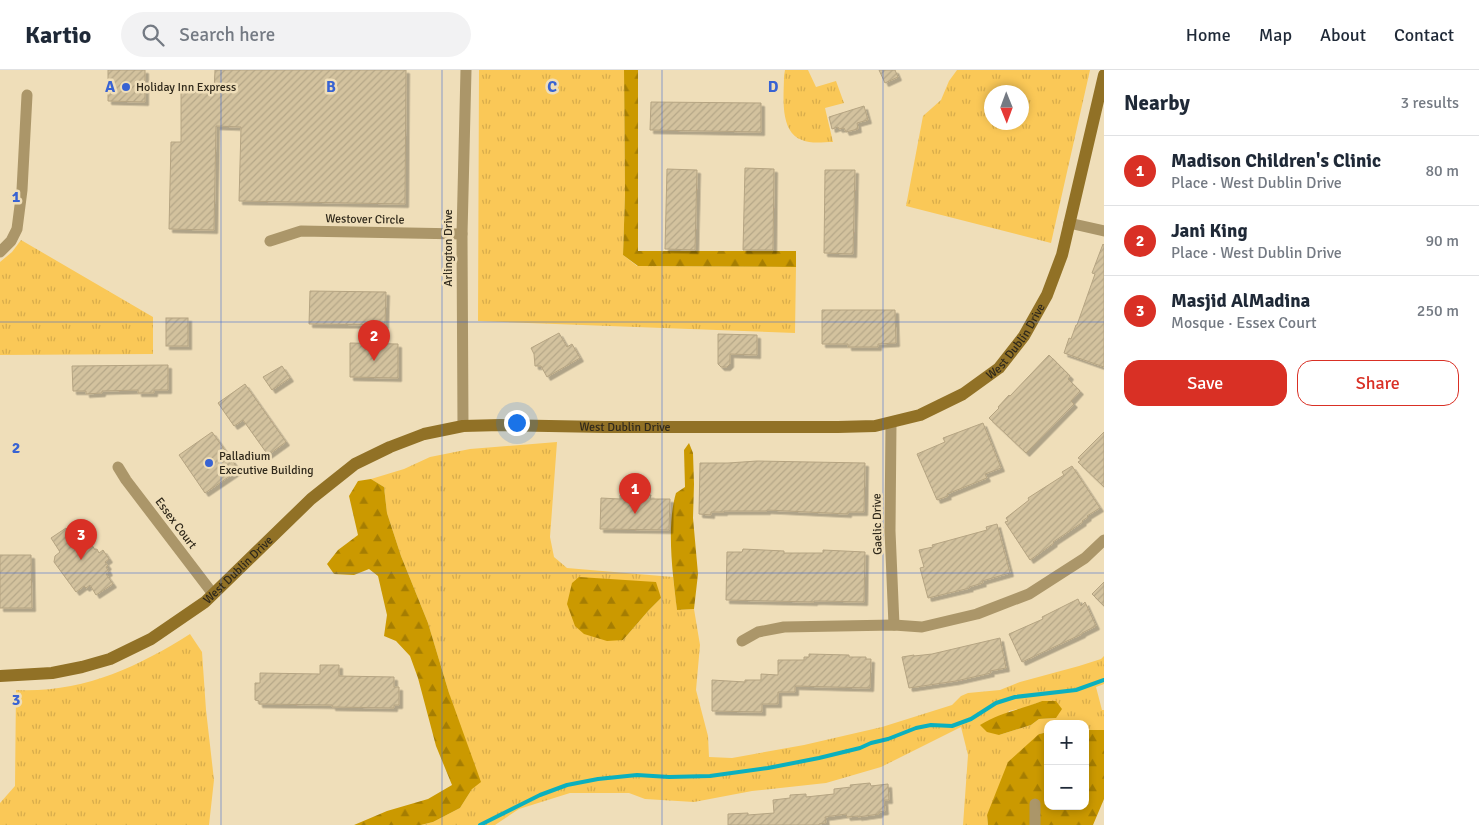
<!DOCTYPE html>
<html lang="en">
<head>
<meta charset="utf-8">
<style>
	body { margin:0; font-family:Signika,sans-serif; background:#f2f2f3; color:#1f2937 }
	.controls { position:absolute; right:15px; bottom:15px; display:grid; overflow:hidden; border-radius:10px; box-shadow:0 2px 8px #0003 }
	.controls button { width:45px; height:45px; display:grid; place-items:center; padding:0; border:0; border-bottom:1px solid #e0e1e3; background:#fff; color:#1f2937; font:25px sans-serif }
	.compass { position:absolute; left:984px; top:15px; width:45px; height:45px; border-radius:50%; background:#fff; box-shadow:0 2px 8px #0003; rotate:179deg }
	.you { position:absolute; left:516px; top:352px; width:18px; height:18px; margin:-12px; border:4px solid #fff; border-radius:50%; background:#1a73e8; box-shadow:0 0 0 8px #1a73e833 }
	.badge { display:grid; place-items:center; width:32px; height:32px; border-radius:50%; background:#d93025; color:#fff; font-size:16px; font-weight:700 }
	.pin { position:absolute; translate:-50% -41px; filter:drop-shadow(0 1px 2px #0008) }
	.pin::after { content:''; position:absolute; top:26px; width:18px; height:15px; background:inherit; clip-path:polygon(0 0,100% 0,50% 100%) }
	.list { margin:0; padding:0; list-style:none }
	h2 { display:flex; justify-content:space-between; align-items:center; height:65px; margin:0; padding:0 20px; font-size:21px }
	h2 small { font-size:16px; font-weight:400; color:#747a83 }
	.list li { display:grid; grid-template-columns:32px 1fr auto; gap:15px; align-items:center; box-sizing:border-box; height:70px; padding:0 20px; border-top:1px solid #e0e1e3 }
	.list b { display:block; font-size:19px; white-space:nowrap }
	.list p { margin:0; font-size:16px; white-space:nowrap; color:#747a83 }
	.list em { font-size:16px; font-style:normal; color:#747a83 }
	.actions { display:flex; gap:10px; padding:15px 20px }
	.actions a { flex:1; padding:11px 0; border:1px solid #d93025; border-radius:15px; text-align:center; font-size:18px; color:#d93025 }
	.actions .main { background:#d93025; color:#fff }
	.icon { flex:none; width:28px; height:28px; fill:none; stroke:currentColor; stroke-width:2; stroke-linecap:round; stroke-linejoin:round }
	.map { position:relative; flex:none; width:1104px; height:755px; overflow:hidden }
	header { display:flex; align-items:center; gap:30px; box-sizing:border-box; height:70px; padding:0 25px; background:#fff; border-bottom:1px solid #e0e1e3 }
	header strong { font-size:24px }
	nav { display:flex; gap:28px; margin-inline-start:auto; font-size:18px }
	.search { width:350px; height:45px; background:#f2f2f3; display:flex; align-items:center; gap:12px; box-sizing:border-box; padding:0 18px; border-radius:28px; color:#747a83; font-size:19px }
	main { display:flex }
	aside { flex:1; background:#fff }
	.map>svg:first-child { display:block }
</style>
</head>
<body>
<header>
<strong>Kartio</strong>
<div class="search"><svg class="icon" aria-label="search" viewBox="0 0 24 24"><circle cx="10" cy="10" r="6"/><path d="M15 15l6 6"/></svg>Search here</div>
<nav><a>Home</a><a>Map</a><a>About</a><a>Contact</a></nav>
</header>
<main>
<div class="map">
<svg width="1104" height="755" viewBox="0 0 1104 755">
	<defs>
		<pattern id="grass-tufts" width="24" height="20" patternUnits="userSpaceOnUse" patternTransform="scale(1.25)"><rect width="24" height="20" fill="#fac857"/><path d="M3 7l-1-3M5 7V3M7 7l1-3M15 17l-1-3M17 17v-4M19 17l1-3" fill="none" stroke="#d7ac4b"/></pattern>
		<pattern id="forest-firs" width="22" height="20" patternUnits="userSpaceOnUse" patternTransform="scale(1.25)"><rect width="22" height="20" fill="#cb9900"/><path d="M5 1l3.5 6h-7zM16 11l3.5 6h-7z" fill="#a57d02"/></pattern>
		<pattern id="building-hatch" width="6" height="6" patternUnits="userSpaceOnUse" patternTransform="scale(1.25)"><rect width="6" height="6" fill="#d3c29e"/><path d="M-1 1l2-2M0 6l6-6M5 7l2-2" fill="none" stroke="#b5a788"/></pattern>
		<filter id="shadow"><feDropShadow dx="3.5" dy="3.5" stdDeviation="0" flood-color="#0004"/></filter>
	</defs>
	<rect width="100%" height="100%" fill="#efdeb9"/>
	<g fill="url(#grass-tufts)" fill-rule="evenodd">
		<path d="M479,0H624L625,124L623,185L637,196L796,197L795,263L478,251Z"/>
		<path d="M785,0H808L816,17L836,11L844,33L825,38L833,72C823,72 811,74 802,70C779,62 784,25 784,6Z"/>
		<path d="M957,0H1090L1051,173L906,136L923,46L941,30L949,11ZM992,22H1022V52H992Z"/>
		<path d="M21,170L153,247V284L0,285V192L12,182Z"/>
		<path d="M557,372L550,467L554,487L567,498L673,507L677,540L694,539L700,575L696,620L708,666L709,687L732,688L804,675L882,657L952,635L961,626L968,623L1000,620L1020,612L1079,596L1101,589L1104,586V614L1096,617L1102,640H1104V660H1085V654H1048V662L1039,664L987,745L988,755H963L968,685L961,657L881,697L826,713L752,721L694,732L645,729L629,723H570L519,739L495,755H421L433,752L460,738L472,719L449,623L428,553L401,486L387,443L384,417L371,409L404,399L430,387L470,379ZM594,508L661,528L649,540L623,570ZM1042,631L1056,648L1039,649L1031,655L999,665L1009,641L1027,637Z"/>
		<path d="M190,564L202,582L206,640L214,710L209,755H0V733L15,716L16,620C82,623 136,598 190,564Z"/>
	</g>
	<g fill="url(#forest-firs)">
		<path d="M624,0H638V181H796V197L638,196L623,185L625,124Z"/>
		<path d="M689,373L693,383L694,414L693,448L698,504L694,539L677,540C673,506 666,457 676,423L685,417L684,380Z"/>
		<path d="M371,409L384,417L387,443L401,486L428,553L449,623L481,712L472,719L460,738L433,752L421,755H354L387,741L428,729L452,715L436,676L418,608L410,586L396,571L384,566L387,545L378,506L369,499L354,505L334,504L327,494L338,480L358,465L349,426L358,411Z"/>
		<path d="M579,507L656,512L661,528L649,540L623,570L607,571L584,564L575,556L567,534L572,513Z"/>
		<path d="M1042,631H1056L1062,639L1056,648L1039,649L1031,655L999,665L987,662L980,655C1001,642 1020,640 1042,631Z"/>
		<path d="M1085,660H1104V729L1093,755H988L987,745L1008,692L1039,664L1048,662V736H1085Z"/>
	</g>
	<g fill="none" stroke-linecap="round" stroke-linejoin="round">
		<path stroke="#0bb0be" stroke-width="4" d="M480,755L540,725L567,715L598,709L637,705L669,707L710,706L768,698L819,688L860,678L871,673L888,669L916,658L931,655L952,656L971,649L996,633L1015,627L1076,620L1104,610"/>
	</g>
	<g fill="url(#building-hatch)" stroke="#b5a482" filter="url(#shadow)">
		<path d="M108,0H145V32L108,31Z"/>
		<path d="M215,0H406L405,134L239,131L241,57L216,56L214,160L169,159L171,72H181V21L214,22Z"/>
		<path d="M879,0H895L898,7L885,13Z"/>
		<path d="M651,32L761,33V62L650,60Z"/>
		<path d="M864,36L868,50L857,53L858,59L846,62L844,58L839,59L838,57L832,59L829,47Z"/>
		<path d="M745,98L774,99L773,180H743Z"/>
		<path d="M667,99L697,100L695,180L665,179Z"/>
		<path d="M825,100H855L853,184L824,183Z"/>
		<path d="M1103,174L1104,175V297L1064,283L1069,268L1071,269L1076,255H1077L1095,204L1092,203Z"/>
		<path d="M310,221L386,222L385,255L309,254Z"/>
		<path d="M822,240H895L896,273L878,274V277H848V274H822Z"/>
		<rect x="166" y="248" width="22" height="28"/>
		<path d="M559,263L567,277L572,274L580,288L547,307L541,296H535L534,284L531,278Z"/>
		<path d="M718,264L757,265V285L730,284V294L727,297H721L718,294Z"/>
		<path d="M350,273L398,274V308L350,307Z"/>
		<path d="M1049,285L1070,306L1068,309L1080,321L1071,331L1074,334L1026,383L989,348L999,338L998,337L1009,325L1010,326Z"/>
		<path d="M168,295V320H154V323H138V320L102,321V323L86,324V321H73L72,296Z"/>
		<path d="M282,296L290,308L272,320L263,307Z"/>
		<path d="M245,314L286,372L268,385L243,350L234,356L218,333Z"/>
		<path d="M983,353L1001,398L985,404L987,408L947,424L948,426L937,430L917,384L945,372L943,368Z"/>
		<path d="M212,362L239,400L205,423L179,385Z"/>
		<path d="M1104,362V417L1078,392L1081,390L1078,388Z"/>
		<path d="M757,391L865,393L864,442H848V444L767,440V441H724V442H711V445L699,444L700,393H728Z"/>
		<path d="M1072,396L1100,438L1087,446L1088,447L1082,451L1083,452L1053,472L1054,473L1030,490L1005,452L1008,451L1006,448L1029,430L1028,428L1064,405L1062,402Z"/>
		<path d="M634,422H637L642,425H651L650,429H670L669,460L600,459L601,428L620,429V425H629Z"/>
		<path d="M997,454L1010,503L982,511L983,513L969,517L970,518L928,528L920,498L924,497L919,480L933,477L932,475L987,460L986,457Z"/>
		<path d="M66,458L71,464L78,459L90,476L92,475L95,480L97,479L99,483L103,480L109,489L105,492L108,496L106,497L109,502L106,504L113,514L96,525L90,515L86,518L84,516L76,522L54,492L55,486L60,482L51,468Z"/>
		<path d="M743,479L784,481V483H823V480L865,482L864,532L821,531H814V532L726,530L727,482H742Z"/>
		<path d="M0,485H31L32,538H0Z"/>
		<path d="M1104,512V536L1092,524Z"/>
		<path d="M1078,529L1081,536L1085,532L1096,556L1082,563V564L1022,592L1009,564L1043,549L1042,547Z"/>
		<path d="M1000,568L1006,598L990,601L991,603L956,611L909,618L902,587L914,585V586L932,584Z"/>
		<path d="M809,584L849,585V587H866V589H871L870,618L795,616V622H778V634H762V642L712,641V610L745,612V610H761V604L778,605V590H804V587H809Z"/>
		<path d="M320,595H339V606L394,607V617H399V635H394V638L332,637V635L259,634V631L255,630V613H260V603L320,604Z"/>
		<path d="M870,713L871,716L888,714L889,730H884L885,741L879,742V744L858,747V746L847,747L846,744L825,747L826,753L819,754V755H728V744L748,743V745L774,743L773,730L790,728V725L806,724V727L834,724V719L851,717L850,715Z"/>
	</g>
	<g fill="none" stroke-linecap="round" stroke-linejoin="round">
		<g stroke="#ab9669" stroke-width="11">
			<path d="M1069,153L1104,161"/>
			<path d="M270,171L301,161L462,164"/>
			<path d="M0,182L11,171L17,159L22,120L27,25"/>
			<path d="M891,353L890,461L894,555"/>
			<path d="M463,356L462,164L466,0"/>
			<path d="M118,397L126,410L213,524"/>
			<path d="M742,571L758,562L784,557L894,555L922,557L977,544L1029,524L1085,488L1104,470"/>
			<path d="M1035,734V755"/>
		</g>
		<path stroke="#917126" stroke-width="12" id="s1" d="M0,606L52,603L82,597L110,589L151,569L205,532L311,429L355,394L390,377L424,364L463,356L501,355L604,357H838L875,356L920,345L963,324L999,298L1024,266L1047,225L1062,185L1104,5"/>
	</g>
	<path fill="none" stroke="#3863d3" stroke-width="1" stroke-opacity="0.55" d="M221,0V755M442,0V755M662,0V755M883,0V755M0,252H1104M0,503H1104"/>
	<g fill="#3863d3" stroke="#efdeb9" stroke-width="2">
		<circle cx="126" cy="17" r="5"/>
		<circle cx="209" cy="393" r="5"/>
	</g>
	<g text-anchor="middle" stroke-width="5" stroke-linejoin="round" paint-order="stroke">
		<g font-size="12" fill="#30291b" stroke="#efdeb9" text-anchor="start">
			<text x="136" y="21">Holiday Inn Express</text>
			<text x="219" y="390">Palladium<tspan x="219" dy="14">Executive Building</tspan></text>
		</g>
		<g font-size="12" fill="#30291b" stroke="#efdeb9">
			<text transform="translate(365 149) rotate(1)" y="4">Westover Circle</text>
			<text transform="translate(448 178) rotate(-90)" y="4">Arlington Drive</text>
			<text dy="4" stroke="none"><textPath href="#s1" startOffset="1124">West Dublin Drive</textPath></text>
			<text dy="4" stroke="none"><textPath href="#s1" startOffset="704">West Dublin Drive</textPath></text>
			<text transform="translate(176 453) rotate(53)" y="4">Essex Court</text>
			<text transform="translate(877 454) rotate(-91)" y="4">Gaelic Drive</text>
			<text dy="4" stroke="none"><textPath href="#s1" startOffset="269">West Dublin Drive</textPath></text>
		</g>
	</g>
	<g font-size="16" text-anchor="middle" font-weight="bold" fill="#3863d3" stroke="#efdeb9" stroke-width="5" stroke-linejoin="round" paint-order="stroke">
		<text x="110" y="22">A</text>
		<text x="331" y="22">B</text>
		<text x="552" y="22">C</text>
		<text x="773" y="22">D</text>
		<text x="16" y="132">1</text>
		<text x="16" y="383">2</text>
		<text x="16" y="635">3</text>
	</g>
</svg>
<div class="controls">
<button>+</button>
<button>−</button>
</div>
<svg class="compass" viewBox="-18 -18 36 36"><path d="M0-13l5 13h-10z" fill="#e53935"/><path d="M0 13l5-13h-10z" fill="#747a83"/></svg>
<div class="you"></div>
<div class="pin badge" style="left:635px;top:444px">1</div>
<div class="pin badge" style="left:374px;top:291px">2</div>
<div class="pin badge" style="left:81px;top:490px">3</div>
</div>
<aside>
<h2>Nearby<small>3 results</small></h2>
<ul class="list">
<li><span class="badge">1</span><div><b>Madison Children's Clinic</b><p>Place · West Dublin Drive</p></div><em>80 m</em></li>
<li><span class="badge">2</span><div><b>Jani King</b><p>Place · West Dublin Drive</p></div><em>90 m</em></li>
<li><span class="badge">3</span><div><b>Masjid AlMadina</b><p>Mosque · Essex Court</p></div><em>250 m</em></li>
</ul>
<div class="actions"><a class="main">Save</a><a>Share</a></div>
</aside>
</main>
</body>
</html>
